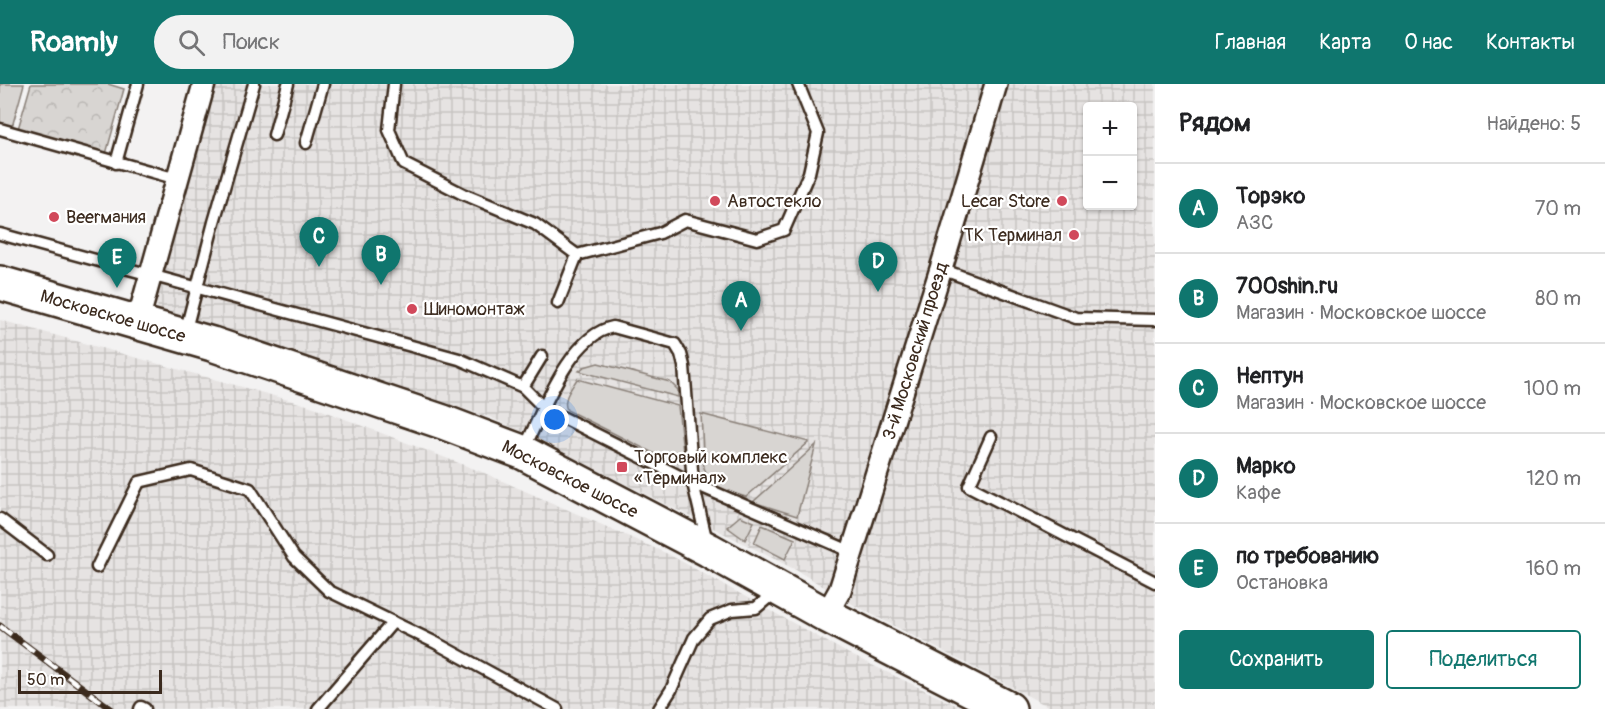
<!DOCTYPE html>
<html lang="ru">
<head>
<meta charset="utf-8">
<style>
	body { margin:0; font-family:Pangolin,sans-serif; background:#f2f2f2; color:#202124 }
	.controls { position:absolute; right:18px; top:18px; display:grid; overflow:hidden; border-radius:6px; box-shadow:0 2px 4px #0004 }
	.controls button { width:54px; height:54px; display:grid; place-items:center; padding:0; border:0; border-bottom:2px solid #e0e0e0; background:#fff; color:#202124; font:30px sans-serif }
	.scale { position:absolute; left:18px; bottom:15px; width:144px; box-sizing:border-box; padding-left:6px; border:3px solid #3b2a1e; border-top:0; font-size:16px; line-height:21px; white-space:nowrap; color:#3b2a1e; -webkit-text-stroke:4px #fff; paint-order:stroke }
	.you { position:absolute; left:555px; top:336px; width:21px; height:21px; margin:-15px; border:4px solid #fff; border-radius:50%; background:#1a73e8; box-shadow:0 0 0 9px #1a73e833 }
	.badge { display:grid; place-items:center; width:39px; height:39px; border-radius:50%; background:#0f766e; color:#fff; font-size:20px; font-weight:700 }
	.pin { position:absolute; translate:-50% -50px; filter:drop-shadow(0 2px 3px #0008) }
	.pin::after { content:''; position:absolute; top:32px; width:21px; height:18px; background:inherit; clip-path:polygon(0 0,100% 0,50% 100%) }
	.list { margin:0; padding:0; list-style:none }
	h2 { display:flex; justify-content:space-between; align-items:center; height:78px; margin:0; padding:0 24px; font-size:26px }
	h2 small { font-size:20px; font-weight:400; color:#757577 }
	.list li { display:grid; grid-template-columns:39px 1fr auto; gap:18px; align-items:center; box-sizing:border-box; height:90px; padding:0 24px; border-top:2px solid #e0e0e0 }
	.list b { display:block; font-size:22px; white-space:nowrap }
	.list p { margin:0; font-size:20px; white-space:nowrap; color:#757577 }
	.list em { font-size:20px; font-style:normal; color:#757577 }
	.actions { display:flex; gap:12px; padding:18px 24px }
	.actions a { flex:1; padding:14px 0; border:2px solid #0f766e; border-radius:6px; text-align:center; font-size:21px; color:#0f766e }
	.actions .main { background:#0f766e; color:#fff }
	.icon { flex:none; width:33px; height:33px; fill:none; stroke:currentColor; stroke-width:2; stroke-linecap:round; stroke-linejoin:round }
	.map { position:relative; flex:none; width:1155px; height:625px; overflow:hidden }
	header { display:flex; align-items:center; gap:36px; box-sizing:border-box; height:84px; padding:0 30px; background:#0f766e; color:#fff }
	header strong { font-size:28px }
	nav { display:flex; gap:33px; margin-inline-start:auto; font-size:21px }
	.search { width:420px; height:54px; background:#f2f2f2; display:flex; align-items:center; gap:15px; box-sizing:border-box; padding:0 21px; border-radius:33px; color:#757577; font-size:22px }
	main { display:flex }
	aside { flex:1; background:#fff }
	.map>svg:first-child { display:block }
</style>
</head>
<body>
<header>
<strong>Roamly</strong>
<div class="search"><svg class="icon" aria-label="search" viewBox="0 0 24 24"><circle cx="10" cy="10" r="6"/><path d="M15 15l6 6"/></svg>Поиск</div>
<nav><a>Главная</a><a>Карта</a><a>О нас</a><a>Контакты</a></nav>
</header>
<main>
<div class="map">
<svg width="1155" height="625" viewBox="0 0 1155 625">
	<defs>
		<pattern id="industrial-grid" width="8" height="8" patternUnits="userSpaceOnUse" patternTransform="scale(1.5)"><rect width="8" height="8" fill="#e6e3e2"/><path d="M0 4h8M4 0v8" fill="none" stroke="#c6c3c1"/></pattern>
		<pattern id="park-crowns" width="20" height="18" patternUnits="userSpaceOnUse" patternTransform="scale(1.5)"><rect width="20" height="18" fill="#d8d5d2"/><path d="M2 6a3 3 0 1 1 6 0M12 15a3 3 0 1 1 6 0" fill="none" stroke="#bab7b4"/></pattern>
	</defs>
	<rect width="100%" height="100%" fill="#f3f2f2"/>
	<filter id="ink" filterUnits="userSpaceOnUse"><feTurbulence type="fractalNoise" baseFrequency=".0167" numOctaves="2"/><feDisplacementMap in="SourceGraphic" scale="12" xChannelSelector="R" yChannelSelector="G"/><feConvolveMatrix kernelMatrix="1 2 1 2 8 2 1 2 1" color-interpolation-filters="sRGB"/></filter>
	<g filter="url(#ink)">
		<g fill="url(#industrial-grid)" fill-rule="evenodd">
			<path d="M217,0H1155V625H1053L854,521L796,486L523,348L489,333L165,230L158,225L156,218ZM1088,22H1132V122H1088Z"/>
			<path d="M0,236L314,323L482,388L668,470L851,571L964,625H0Z"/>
		</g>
		<g fill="#d8d5d2" stroke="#8a8078" stroke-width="1.5">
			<path d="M0,0H24L12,43L0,40Z"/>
			<path d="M598,279L670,298L678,306V313L579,287L584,283Z"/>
			<path d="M577,295L678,322L683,368L678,377H669L567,326C562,315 571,305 577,295Z"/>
			<path d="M701,330L809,358L746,413C724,406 714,406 704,384Z"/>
			<path d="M816,361L797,432L753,418Z"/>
			<path d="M740,432L754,438L745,456L727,443Z"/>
			<path d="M762,441L795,455L785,475L754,459Z"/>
		</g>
		<path fill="url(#park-crowns)" stroke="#8a8078" stroke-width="1.5" d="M31,0H108L124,5L106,70L18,45Z"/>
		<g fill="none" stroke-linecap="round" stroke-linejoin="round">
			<g stroke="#3b2a1e" stroke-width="15">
				<g id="lane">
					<path d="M394,0L389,46L404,80L463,110L535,140L577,171"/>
					<path d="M0,45L177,95"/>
					<path d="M274,51L288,0"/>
					<path d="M306,59L323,0"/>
					<path d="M116,79L138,0"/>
					<path d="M0,150L459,275L523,303L544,324L693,399L852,468"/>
					<path d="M577,171L660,149L685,136L757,155L784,146L809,89L818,49L798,0"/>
					<path d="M941,185L1076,234L1155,236"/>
					<path d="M558,219L577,171"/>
					<path d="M185,249L214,138L254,0"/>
					<path d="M523,303L542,272"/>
					<path d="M991,353L969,402L1155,498"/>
					<path d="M524,365C542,329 570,251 613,243L675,260L681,270L684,282L693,399L707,458"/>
					<path d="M0,435L47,471"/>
					<path d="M97,483L139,398L191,386L250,405L294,473L329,507L436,559L557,625"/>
					<path d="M140,625L141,623L145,625"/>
					<path d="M318,625L393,538"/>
					<path d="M659,625L671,606L694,554L710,535L732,526L756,524L775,508"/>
				</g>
			</g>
			<g stroke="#3b2a1e" stroke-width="26">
				<g id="street">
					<path d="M137,240L204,0"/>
					<path d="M826,531L840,506L941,185L996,0"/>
				</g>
			</g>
			<g stroke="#3b2a1e" stroke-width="38">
				<path id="primary" d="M0,199L212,260L443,338L522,368L709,466L826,531L1009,625"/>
			</g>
			<use href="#lane" stroke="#fff" stroke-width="10"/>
			<use href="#street" stroke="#fff" stroke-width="21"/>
			<use href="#primary" stroke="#fff" stroke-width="33"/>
			<g stroke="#3b2a1e" stroke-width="7">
				<path id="rail" d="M0,542L111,625"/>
			</g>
			<use href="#rail" stroke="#fff" stroke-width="4.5" stroke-dasharray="14" stroke-linecap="butt"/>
		</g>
	</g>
	<g fill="#d1495b" stroke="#fff" stroke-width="2">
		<circle cx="715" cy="117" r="6"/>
		<circle cx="1062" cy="117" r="6"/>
		<circle cx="54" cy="133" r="6"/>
		<circle cx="1074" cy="151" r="6"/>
		<circle cx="412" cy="225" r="6"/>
		<rect x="616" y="377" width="12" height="12" rx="3"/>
	</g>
	<g text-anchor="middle" stroke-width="4.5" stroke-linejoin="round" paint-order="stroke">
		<g font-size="18" fill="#3b2a1e" stroke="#fff" text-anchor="start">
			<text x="727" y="123">Автостекло</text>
			<text x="1050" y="123" text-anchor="end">Lecar Store</text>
			<text x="66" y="139">Beerмания</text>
			<text x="1062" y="157" text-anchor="end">ТК Терминал</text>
			<text x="424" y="231">Шиномонтаж</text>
			<text x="634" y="379">Торговый комплекс<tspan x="634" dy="21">«Терминал»</tspan></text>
		</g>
		<g font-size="18" fill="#3b2a1e" stroke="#fff">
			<text transform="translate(113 232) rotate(16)" y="6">Московское шоссе</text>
			<text transform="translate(915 267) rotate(-73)" y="6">3-й Московский проезд</text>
			<text transform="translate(570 395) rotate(27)" y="6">Московское шоссе</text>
		</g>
	</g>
</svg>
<div class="controls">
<button>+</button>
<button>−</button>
</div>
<div class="scale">50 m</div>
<div class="you"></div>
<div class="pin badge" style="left:741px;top:247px">A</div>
<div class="pin badge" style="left:381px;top:201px">B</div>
<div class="pin badge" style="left:319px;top:183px">C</div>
<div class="pin badge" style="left:878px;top:208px">D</div>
<div class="pin badge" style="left:117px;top:204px">E</div>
</div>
<aside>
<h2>Рядом<small>Найдено: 5</small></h2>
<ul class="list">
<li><span class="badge">A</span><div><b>Торэко</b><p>АЗС</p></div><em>70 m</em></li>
<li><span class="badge">B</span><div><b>700shin.ru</b><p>Магазин · Московское шоссе</p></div><em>80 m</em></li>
<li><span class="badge">C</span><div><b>Нептун</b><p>Магазин · Московское шоссе</p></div><em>100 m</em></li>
<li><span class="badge">D</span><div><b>Марко</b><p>Кафе</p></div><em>120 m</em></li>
<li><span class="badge">E</span><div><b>по требованию</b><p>Остановка</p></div><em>160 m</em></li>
</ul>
<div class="actions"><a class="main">Сохранить</a><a>Поделиться</a></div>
</aside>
</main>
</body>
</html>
